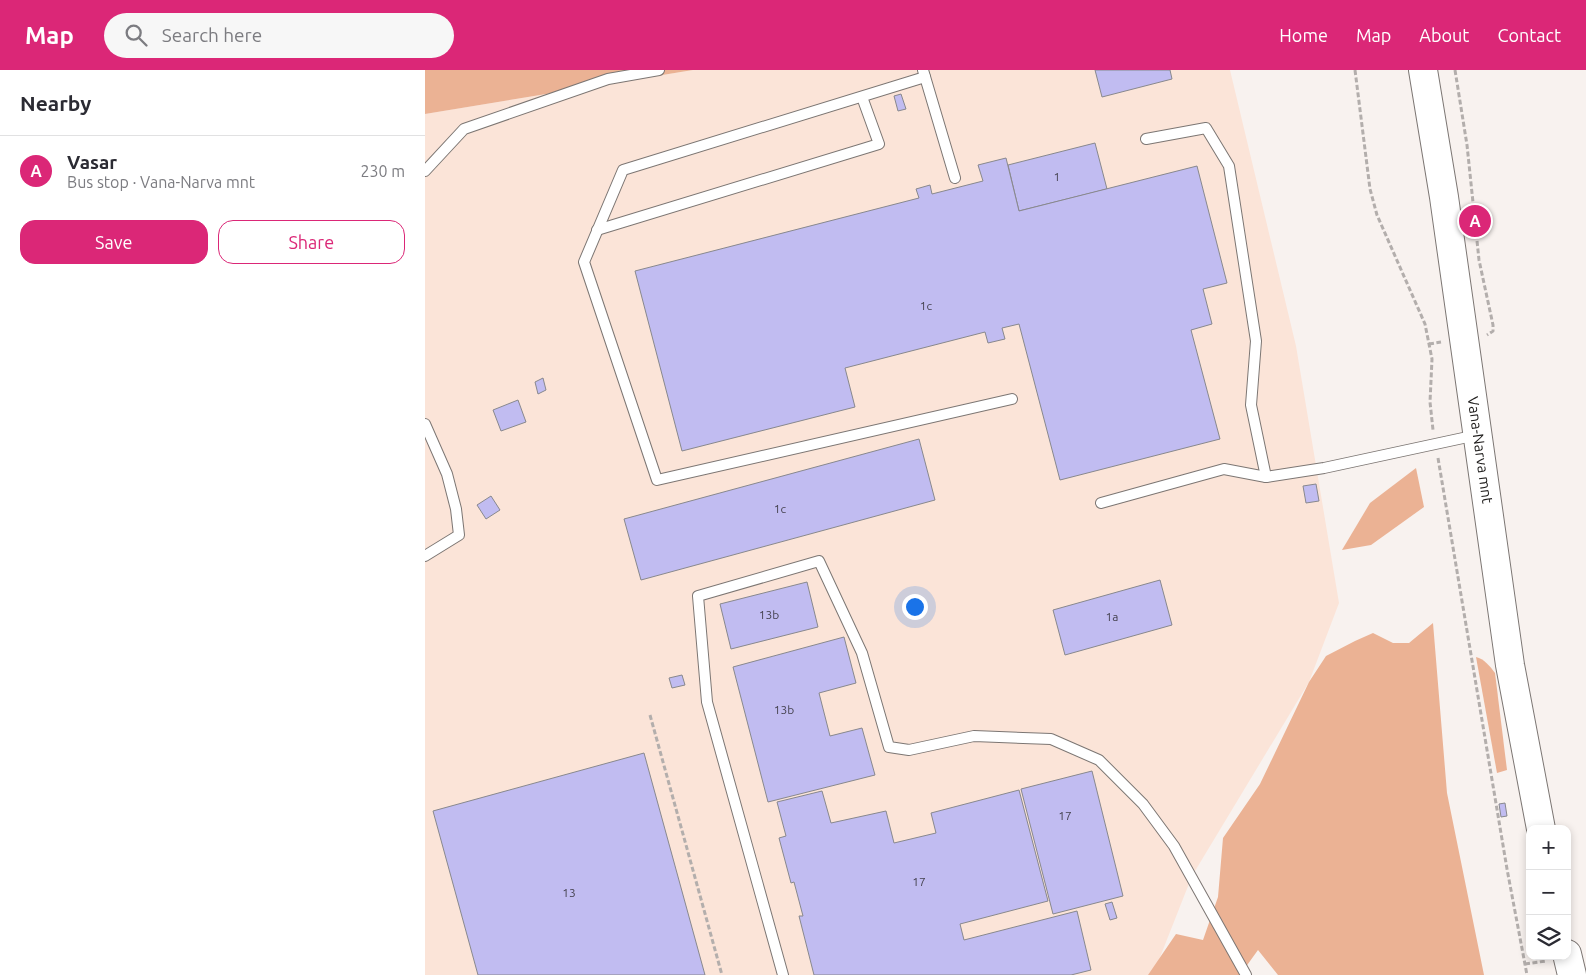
<!DOCTYPE html>
<html lang="en">
<head>
<meta charset="utf-8">
<style>
	body { margin:0; font-family:Ubuntu,sans-serif; background:#f7f7f7; color:#2b2b33 }
	.controls { position:absolute; right:15px; bottom:15px; display:grid; overflow:hidden; border-radius:10px; box-shadow:0 2px 8px #0003 }
	.controls button { width:45px; height:45px; display:grid; place-items:center; padding:0; border:0; border-bottom:1px solid #e1e1e2; background:#fff; color:#2b2b33; font:25px sans-serif }
	.you { position:absolute; left:489px; top:536px; width:18px; height:18px; margin:-12px; border:4px solid #fff; border-radius:50%; background:#1a73e8; box-shadow:0 0 0 8px #1a73e833 }
	.badge { display:grid; place-items:center; width:32px; height:32px; border-radius:50%; background:#db2777; color:#fff; font-size:16px; font-weight:700 }
	.pin { position:absolute; translate:-50% -50%; border:2px solid #fff; box-shadow:0 1px 5px #0006 }
	.list { margin:0; padding:0; list-style:none }
	h2 { display:flex; justify-content:space-between; align-items:center; height:65px; margin:0; padding:0 20px; font-size:21px }
	h2 small { font-size:16px; font-weight:400; color:#7c7c81 }
	.list li { display:grid; grid-template-columns:32px 1fr auto; gap:15px; align-items:center; box-sizing:border-box; height:70px; padding:0 20px; border-top:1px solid #e1e1e2 }
	.list b { display:block; font-size:19px; white-space:nowrap }
	.list p { margin:0; font-size:16px; white-space:nowrap; color:#7c7c81 }
	.list em { font-size:16px; font-style:normal; color:#7c7c81 }
	.actions { display:flex; gap:10px; padding:15px 20px }
	.actions a { flex:1; padding:11px 0; border:1px solid #db2777; border-radius:15px; text-align:center; font-size:18px; color:#db2777 }
	.actions .main { background:#db2777; color:#fff }
	.icon { flex:none; width:28px; height:28px; fill:none; stroke:currentColor; stroke-width:2; stroke-linecap:round; stroke-linejoin:round }
	.map { position:relative; flex:none; width:1161px; height:905px; overflow:hidden }
	header { display:flex; align-items:center; gap:30px; box-sizing:border-box; height:70px; padding:0 25px; background:#db2777; color:#fff }
	header strong { font-size:24px }
	nav { display:flex; gap:28px; margin-inline-start:auto; font-size:18px }
	.search { width:350px; height:45px; background:#f7f7f7; display:flex; align-items:center; gap:12px; box-sizing:border-box; padding:0 18px; border-radius:28px; color:#7c7c81; font-size:19px }
	main { display:flex }
	aside { flex:1; background:#fff }
	.map>svg:first-child { display:block }
</style>
</head>
<body>
<header>
<strong>Map</strong>
<div class="search"><svg class="icon" aria-label="search" viewBox="0 0 24 24"><circle cx="10" cy="10" r="6"/><path d="M15 15l6 6"/></svg>Search here</div>
<nav><a>Home</a><a>Map</a><a>About</a><a>Contact</a></nav>
</header>
<main>
<aside>
<h2>Nearby<small></small></h2>
<ul class="list">
<li><span class="badge">A</span><div><b>Vasar</b><p>Bus stop · Vana-Narva mnt</p></div><em>230 m</em></li>
</ul>
<div class="actions"><a class="main">Save</a><a>Share</a></div>
</aside>
<div class="map">
<svg width="1161" height="905" viewBox="0 0 1161 905">
	<rect width="100%" height="100%" fill="#f8f2ef"/>
	<path fill="#fbe4d8" d="M268,0H805L871,276L914,533L884,612L767,806L728,905H0V44Z"/>
	<g fill="#ebb294">
		<path d="M0,0H268L0,44Z"/>
		<path d="M991,398L999,437L946,475L917,480L945,433Z"/>
		<path d="M1008,553L1022,723L1059,905H853L833,880L815,905H723L751,864L778,870L793,827L798,768L835,714L884,612L901,586L930,571L948,563L968,573H984Z"/>
		<path d="M1051,587C1059,589 1065,596 1070,603L1082,700L1072,703Z"/>
	</g>
	<g fill="#c1bcf1" stroke="#88888d">
		<path d="M670,0H745L747,9L677,27Z"/>
		<path d="M476,24L481,39L473,41L469,26Z"/>
		<path d="M670,73L682,119L594,141L583,95Z"/>
		<path d="M581,88L594,141L772,96L802,213L778,219L787,254L766,260L795,369L635,410L594,254L577,258L580,269L563,273L560,262L420,298L430,337L257,381L210,201L494,128L491,119L505,115L507,124L558,111L553,95Z"/>
		<path d="M1052,140H1058L1060,153L1054,154Z"/>
		<path d="M118,308L121,320L113,324L110,312Z"/>
		<path d="M93,330L101,352L76,361L68,340Z"/>
		<path d="M494,369L510,430L216,510L199,449Z"/>
		<path d="M891,414L894,431L881,433L878,416Z"/>
		<path d="M66,426L75,440L61,449L52,435Z"/>
		<path d="M735,510L747,555L640,585L628,540Z"/>
		<path d="M382,512L393,557L306,579L295,534Z"/>
		<path d="M419,567L431,613L394,623L405,666L437,658L450,705L343,732L308,597Z"/>
		<path d="M257,605L260,615L247,618L244,608Z"/>
		<path d="M219,683L280,905H53L8,741Z"/>
		<path d="M667,701L698,826L628,844L596,719Z"/>
		<path d="M594,720L623,831L535,854L539,870L652,841L666,900L646,905H389L374,846H378L369,812L366,813L354,768L361,766L352,732L397,721L406,753L461,741L469,773L511,763L506,743Z"/>
		<path d="M1080,733L1082,746L1076,747L1074,734Z"/>
		<path d="M687,832L692,848L685,850L680,834Z"/>
	</g>
	<g fill="none" stroke-linecap="round" stroke-linejoin="round">
		<g stroke="#7c7673" stroke-width="12">
			<g id="lane">
				<path d="M498,0L530,108"/>
				<path d="M500,7L198,100L159,192L232,410L587,329"/>
				<path d="M721,69L781,58L804,96L831,271L826,335L841,407"/>
				<path d="M0,101L39,59L183,9L234,0"/>
				<path d="M172,160L454,74L437,27"/>
				<path d="M0,354L22,404L31,439L34,465L0,486"/>
				<path d="M676,433L799,399L841,407L899,398L1052,365"/>
				<path d="M358,905L282,632L273,526L394,491L437,583L464,677L484,680L549,666L626,669L674,690L718,734L749,776L821,905"/>
			</g>
		</g>
		<g stroke="#7c7673" stroke-width="30">
			<g id="secondary">
				<path d="M998,0L1019,127L1085,595L1116,759"/>
				<path d="M1142,884L1147,905"/>
			</g>
		</g>
		<g stroke="#b3aeac" stroke-width="3" stroke-dasharray="5 2.5" stroke-linecap="butt">
			<path d="M930,0L945,119L952,145L1000,254L1007,289L1005,332L1008,360"/>
			<path d="M1030,0L1042,75L1054,190L1068,255V261L1062,265"/>
			<path d="M1004,274L1016,272"/>
			<path d="M1013,388L1082,799L1102,905"/>
			<path d="M225,645L297,905"/>
			<path d="M1100,894L1121,891"/>
		</g>
		<use href="#lane" stroke="#fff" stroke-width="10"/>
		<use href="#secondary" stroke="#fff" stroke-width="28"/>
	</g>
	<g text-anchor="middle" stroke-width="4.5" stroke-linejoin="round" paint-order="stroke">
		<g font-size="12" fill="#45424f">
			<text x="632" y="111">1</text>
			<text x="501" y="240">1c</text>
			<text x="355" y="443">1c</text>
			<text x="344" y="549">13b</text>
			<text x="687" y="551">1a</text>
			<text x="359" y="644">13b</text>
			<text x="640" y="750">17</text>
			<text x="494" y="816">17</text>
			<text x="144" y="827">13</text>
		</g>
		<g font-size="15" fill="#1c1a19" stroke="#fff">
			<text transform="translate(1055 380) rotate(82)" y="5">Vana-Narva mnt</text>
		</g>
	</g>
</svg>
<div class="controls">
<button>+</button>
<button>−</button>
<button><svg class="icon" aria-label="layers" viewBox="0 0 24 24"><path d="M12 4l9 5-9 5-9-5zM3 14l9 5 9-5"/></svg></button>
</div>
<div class="you"></div>
<div class="pin badge" style="left:1050px;top:151px">A</div>
</div>
</main>
</body>
</html>
